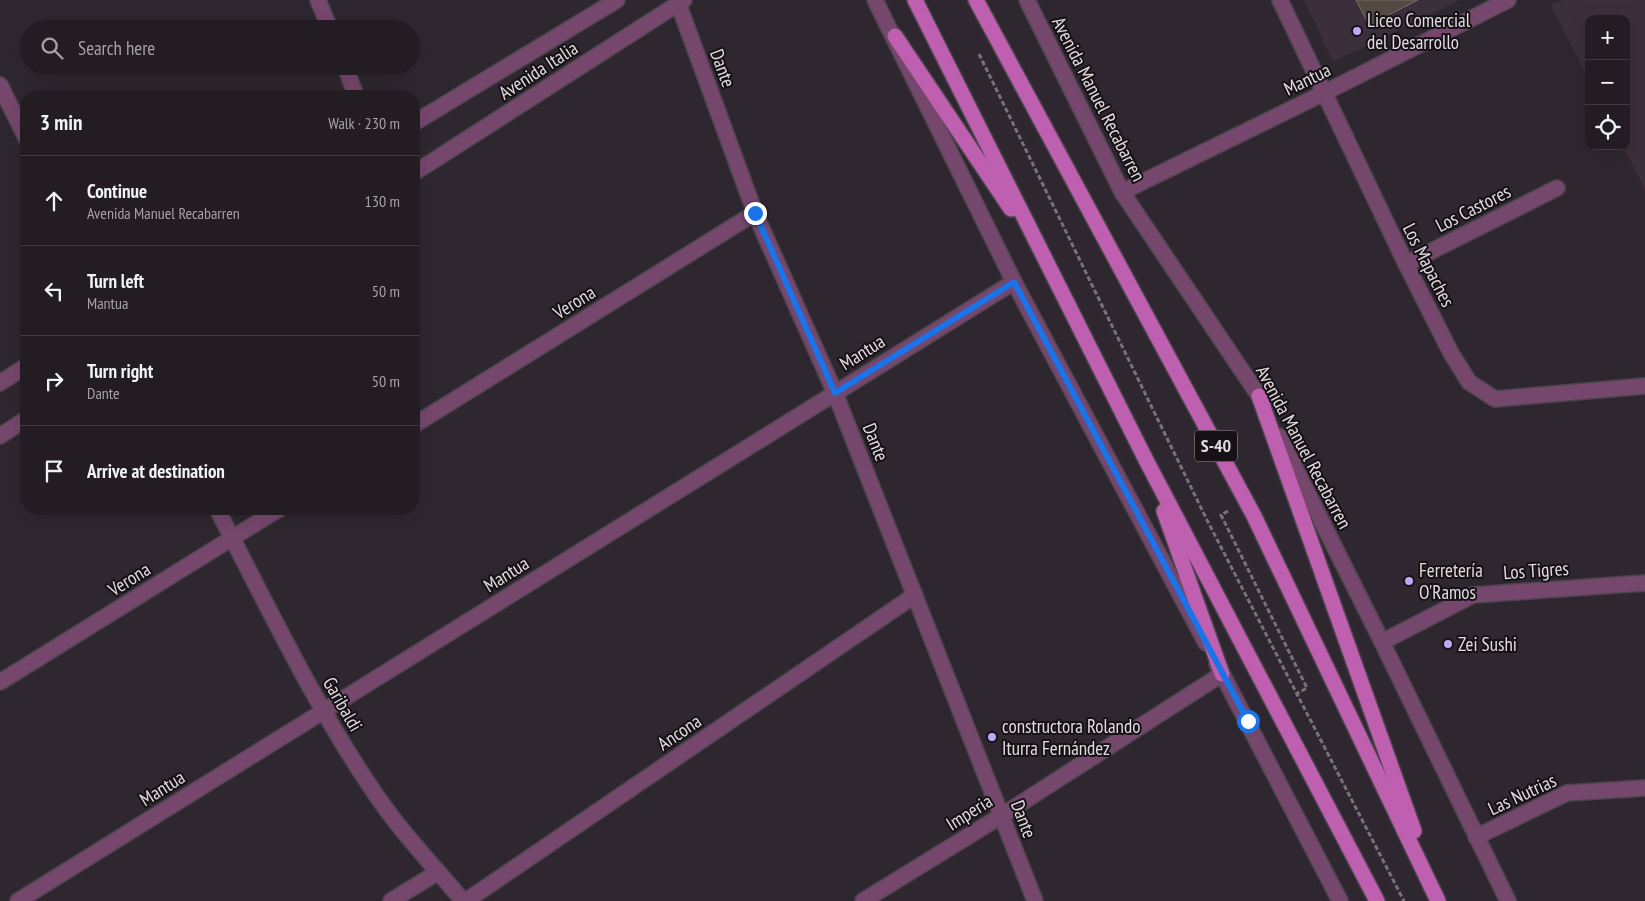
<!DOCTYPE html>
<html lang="en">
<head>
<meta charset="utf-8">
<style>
	body { margin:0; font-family:"PT Sans Narrow",sans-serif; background:#2b262b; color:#f1f3f6 }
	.controls { position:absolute; right:15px; top:15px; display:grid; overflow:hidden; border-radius:10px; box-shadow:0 5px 20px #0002 }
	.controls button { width:45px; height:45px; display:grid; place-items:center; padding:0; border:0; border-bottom:1px solid #403b41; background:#231d23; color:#f1f3f6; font:25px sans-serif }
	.stop { position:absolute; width:15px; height:15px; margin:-11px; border:4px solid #1a73e8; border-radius:50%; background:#fff }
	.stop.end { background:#1a73e8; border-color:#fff; box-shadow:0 1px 5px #0008 }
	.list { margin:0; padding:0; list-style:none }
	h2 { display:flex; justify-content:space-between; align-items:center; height:65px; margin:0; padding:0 20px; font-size:21px }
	h2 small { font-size:16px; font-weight:400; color:#a3a2a6 }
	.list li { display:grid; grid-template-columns:32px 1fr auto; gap:15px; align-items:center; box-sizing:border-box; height:90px; padding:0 20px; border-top:1px solid #403b41 }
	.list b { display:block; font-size:19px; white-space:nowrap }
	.list p { margin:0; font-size:16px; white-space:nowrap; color:#a3a2a6 }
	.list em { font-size:16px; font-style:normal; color:#a3a2a6 }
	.icon { flex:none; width:28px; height:28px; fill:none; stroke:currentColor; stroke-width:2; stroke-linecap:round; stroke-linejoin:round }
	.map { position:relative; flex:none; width:1645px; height:901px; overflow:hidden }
	.search { position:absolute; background:#231d23; box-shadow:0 5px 20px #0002; left:20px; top:20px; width:400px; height:55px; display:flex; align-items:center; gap:12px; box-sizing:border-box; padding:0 18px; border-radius:28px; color:#a3a2a6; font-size:19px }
	.panel { position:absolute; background:#231d23; box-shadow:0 5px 20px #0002; left:20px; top:90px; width:400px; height:425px; border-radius:20px }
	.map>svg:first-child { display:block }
</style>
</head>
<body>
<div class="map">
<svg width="1645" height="901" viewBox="0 0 1645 901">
	<rect width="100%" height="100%" fill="#2f272f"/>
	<g fill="#3c2f3c">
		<path d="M1304,0H1460L1333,62Z"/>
		<path d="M1564,0H1645V190L1623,146H1626V19H1589V80L1551,5Z"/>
	</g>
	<path fill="#544a43" stroke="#786d65" d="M1356,0H1418L1369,25Z"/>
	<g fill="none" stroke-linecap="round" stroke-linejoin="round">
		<g stroke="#4c444c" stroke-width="18">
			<g id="minor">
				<path d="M318,0L330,29"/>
				<path d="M677,0L755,213L835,393L1035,901"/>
				<path d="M875,0L1014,282L1206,643"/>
				<path d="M1027,0L1122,192L1259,396L1264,406"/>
				<path d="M1280,0L1406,264L1451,353L1469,382L1495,399L1645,386"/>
				<path d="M345,66L356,96"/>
				<path d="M0,85L26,138"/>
				<path d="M414,123L617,0"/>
				<path d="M414,173L684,0"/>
				<path d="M1122,192L1324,93L1508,0"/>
				<path d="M1406,264L1557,188"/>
				<path d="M0,383L26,366"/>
				<path d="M414,425L755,213"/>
				<path d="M0,436L26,419"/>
				<path d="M1279,436L1382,642L1508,901"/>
				<path d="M217,509C267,604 313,703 374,792C400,831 433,865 463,901"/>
				<path d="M1382,642L1473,595L1645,583"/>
				<path d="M1217,664L1340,901"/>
				<path d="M0,682L279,509"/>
				<path d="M1476,837L1567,793L1645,788"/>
				<path d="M18,901L1014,282"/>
				<path d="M391,901L438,872"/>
				<path d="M466,901L915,595"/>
				<path d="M863,901L1001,816L1222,674"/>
			</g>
		</g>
		<g stroke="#4c444c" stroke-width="18">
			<g id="major">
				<path d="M915,0L1146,460L1377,901"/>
				<path d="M976,0L1254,516L1438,901"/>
				<path d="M895,36L1011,209"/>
				<path d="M1259,396L1414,831"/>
				<path d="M1164,511L1222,674"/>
			</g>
		</g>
		<g stroke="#787178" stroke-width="3" stroke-dasharray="5 2.5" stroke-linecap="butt">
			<path d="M979,54L1208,522L1404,901"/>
			<path d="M1228,511L1221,515L1307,688L1296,694"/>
		</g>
		<use href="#minor" stroke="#76476d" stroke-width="15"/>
		<use href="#major" stroke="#bf5faf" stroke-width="15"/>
	</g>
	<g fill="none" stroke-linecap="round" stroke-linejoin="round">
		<path stroke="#1a73e8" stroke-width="6" d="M755,213L835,393L1014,282L1248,721"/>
	</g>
	<g fill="#bda9f5" stroke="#151115" stroke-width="2">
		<circle cx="1357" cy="31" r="5"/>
		<circle cx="1409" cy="581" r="5"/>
		<circle cx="1448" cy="644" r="5"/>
		<circle cx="992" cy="737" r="5"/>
	</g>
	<g text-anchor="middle" stroke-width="4" stroke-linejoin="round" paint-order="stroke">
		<rect fill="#151115" stroke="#a49fa4" stroke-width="1" x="1195" y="430.5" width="42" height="31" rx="4"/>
		<g font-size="18" font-weight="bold" fill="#e2dce2">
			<text x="1216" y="452">S-40</text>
		</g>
		<g font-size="19" fill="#e2dce2" stroke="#151115" text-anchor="start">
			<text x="1367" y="27">Liceo Comercial<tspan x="1367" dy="22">del Desarrollo</tspan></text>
			<text x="1419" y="577">Ferretería<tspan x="1419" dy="22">O'Ramos</tspan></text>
			<text x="1458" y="651">Zei Sushi</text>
			<text x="1002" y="733">constructora Rolando<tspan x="1002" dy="22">Iturra Fernández</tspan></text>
		</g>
		<g font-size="19" fill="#e2dce2" stroke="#151115">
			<text transform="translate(723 68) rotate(70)" y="7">Dante</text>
			<text transform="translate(538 70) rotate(-33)" y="7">Avenida Italia</text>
			<text transform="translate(1307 79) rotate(-26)" y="7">Mantua</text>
			<text transform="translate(1099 99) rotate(63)" y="7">Avenida Manuel Recabarren</text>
			<text transform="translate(1473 208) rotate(-27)" y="7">Los Castores</text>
			<text transform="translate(1429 265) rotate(63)" y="7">Los Mapaches</text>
			<text transform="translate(574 302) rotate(-32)" y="7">Verona</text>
			<text transform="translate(862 352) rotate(-32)" y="7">Mantua</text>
			<text transform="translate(876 442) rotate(68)" y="7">Dante</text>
			<text transform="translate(1304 447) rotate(62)" y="7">Avenida Manuel Recabarren</text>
			<text transform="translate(1536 570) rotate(-4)" y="7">Los Tigres</text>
			<text transform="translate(506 574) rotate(-32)" y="7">Mantua</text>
			<text transform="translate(129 579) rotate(-32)" y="7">Verona</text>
			<text transform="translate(343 704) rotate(60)" y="7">Garibaldi</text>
			<text transform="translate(679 732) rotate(-34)" y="7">Ancona</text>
			<text transform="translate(162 788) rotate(-32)" y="7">Mantua</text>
			<text transform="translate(1522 794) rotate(-25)" y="7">Las Nutrias</text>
			<text transform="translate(969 812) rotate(-32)" y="7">Imperia</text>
			<text transform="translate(1024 819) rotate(69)" y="7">Dante</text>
		</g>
	</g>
</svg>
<div class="controls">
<button>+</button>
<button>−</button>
<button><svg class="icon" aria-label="locate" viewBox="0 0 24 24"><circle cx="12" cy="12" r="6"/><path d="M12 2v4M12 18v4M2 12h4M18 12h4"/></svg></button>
</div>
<div class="stop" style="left:1248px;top:721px"></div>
<div class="stop end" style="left:755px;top:213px"></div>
<div class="search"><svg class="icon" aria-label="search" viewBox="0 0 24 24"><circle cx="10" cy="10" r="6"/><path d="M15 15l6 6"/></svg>Search here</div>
<section class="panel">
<h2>3 min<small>Walk · 230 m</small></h2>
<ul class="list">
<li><svg class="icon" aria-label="ahead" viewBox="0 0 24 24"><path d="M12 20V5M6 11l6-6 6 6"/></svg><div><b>Continue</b><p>Avenida Manuel Recabarren</p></div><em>130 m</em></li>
<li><svg class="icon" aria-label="left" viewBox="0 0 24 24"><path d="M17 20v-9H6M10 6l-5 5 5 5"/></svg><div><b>Turn left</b><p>Mantua</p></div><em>50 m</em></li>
<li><svg class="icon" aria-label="right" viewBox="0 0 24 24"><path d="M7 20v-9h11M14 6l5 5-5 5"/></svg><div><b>Turn right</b><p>Dante</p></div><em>50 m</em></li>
<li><svg class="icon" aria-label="arrive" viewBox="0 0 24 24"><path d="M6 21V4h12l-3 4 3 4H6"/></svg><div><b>Arrive at destination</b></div></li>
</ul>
</section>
</div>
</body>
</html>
